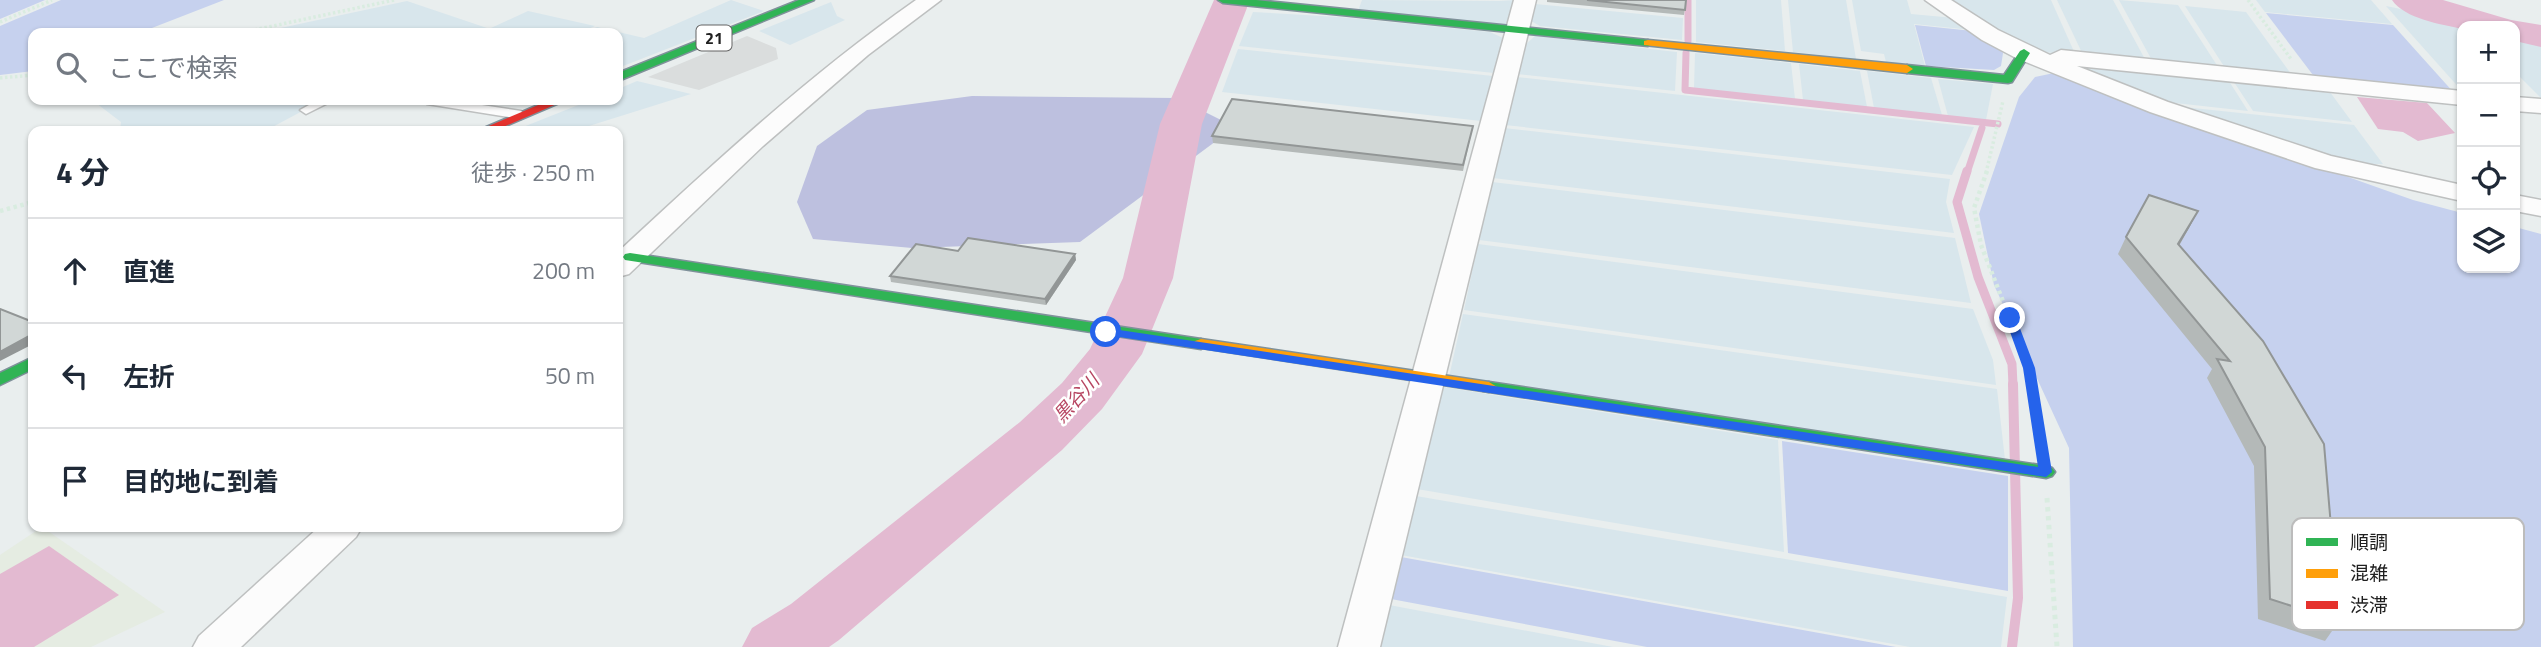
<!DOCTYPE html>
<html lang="ja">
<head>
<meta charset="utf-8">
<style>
	body { margin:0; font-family:"Titillium Web","Noto Sans JP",sans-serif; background:#f2f2f3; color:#1f2937 }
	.controls { position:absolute; right:21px; top:21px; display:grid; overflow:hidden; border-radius:14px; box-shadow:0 2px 5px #0004 }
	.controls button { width:63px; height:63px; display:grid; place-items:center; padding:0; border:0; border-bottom:2px solid #e0e1e3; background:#fff; color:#1f2937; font:35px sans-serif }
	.stop { position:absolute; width:21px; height:21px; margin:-16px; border:5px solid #2563eb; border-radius:50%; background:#fff }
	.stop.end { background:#2563eb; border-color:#fff; box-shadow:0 2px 7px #0008 }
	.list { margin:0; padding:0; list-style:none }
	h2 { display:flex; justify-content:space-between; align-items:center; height:91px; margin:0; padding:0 28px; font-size:30px }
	h2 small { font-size:23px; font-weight:400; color:#747a83 }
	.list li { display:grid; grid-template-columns:46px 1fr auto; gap:21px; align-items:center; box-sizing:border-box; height:105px; padding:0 28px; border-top:2px solid #e0e1e3 }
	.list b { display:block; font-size:26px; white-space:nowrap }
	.list em { font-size:23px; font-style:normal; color:#747a83 }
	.icon { flex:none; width:38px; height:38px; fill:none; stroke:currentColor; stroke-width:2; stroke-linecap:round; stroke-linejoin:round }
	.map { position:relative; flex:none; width:2541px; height:647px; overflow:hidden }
	.search { position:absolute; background:#fff; box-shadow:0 2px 5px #0004; left:28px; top:28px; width:595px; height:77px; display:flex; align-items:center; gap:18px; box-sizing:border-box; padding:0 24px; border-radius:14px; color:#747a83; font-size:26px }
	.panel { position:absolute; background:#fff; box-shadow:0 2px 5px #0004; left:28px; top:126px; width:595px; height:406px; border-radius:14px }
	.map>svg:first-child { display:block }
</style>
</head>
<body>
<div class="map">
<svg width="2541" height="647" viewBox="0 0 2541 647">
	<rect width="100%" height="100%" fill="#e9eeee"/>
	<path fill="#dadddd" d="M747,36L776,48L778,59L699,90L648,77Z"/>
	<path fill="#e5ece2" d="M42,527L165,612L91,647H0V555Z"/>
	<g fill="#d8e6ec">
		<path d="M731,0L764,11L618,68V33H583L597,27L644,38Z"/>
		<path d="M1362,0L1499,1L1516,0L1511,25L1358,11Z"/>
		<path d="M1696,0H1781L1785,51L1696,42Z"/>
		<path d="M1788,0H1846L1856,59L1793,52Z"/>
		<path d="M1852,0H1907L1911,14L1955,18L1972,30L1914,24L1925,66L1886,62L1884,54L1861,51Z"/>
		<path d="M1953,0H2051L2076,56L2045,52L2004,36Z"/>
		<path d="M2057,0H2113L2147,63L2084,57Z"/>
		<path d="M2119,0L2178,5L2220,70L2154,64Z"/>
		<path d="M2256,0H2371L2392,24L2265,12Z"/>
		<path d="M407,1L487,28L477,33H257Z"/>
		<path d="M831,2L837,16L845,20L790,45L759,31Z"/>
		<path d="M1535,4L1683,18L1682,40L1540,26L1531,21Z"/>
		<path d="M2185,6L2246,12L2294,78L2227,71Z"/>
		<path d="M2386,6L2440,17L2464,26L2462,91Z"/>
		<path d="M528,11L595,26L580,33H480Z"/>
		<path d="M1253,12L1339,17L1490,32L1503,38L1494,73L1239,46Z"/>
		<path d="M1535,36L1677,52L1675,91L1517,74L1525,45Z"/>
		<path d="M2515,38L2541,42V98L2515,72Z"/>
		<path d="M1238,49L1493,76L1481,121L1222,92Z"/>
		<path d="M1695,53L1791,63L1795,99L1694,88Z"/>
		<path d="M2066,62L2227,78L2248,111L2166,102Z"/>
		<path d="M1799,64L1860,71L1867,107L1803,100Z"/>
		<path d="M1867,71L1931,78L1942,115L1874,108Z"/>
		<path d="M1516,77L1974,127L1952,175L1505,125Z"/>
		<path d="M1938,79L1993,84L1986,120L1948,116Z"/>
		<path d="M2232,79L2327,88L2352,122L2253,111Z"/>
		<path d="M637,81L691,94L573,131H513L591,100H618V89Z"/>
		<path d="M92,100H323L265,131H120L121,122Z"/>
		<path d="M2174,106L2354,125L2383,164H2355Z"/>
		<path d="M1504,128L1950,179L1946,202L1954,233L1493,178Z"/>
		<path d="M1492,182L1955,238L1971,303L1479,240Z"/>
		<path d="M1478,244L1973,309L1993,360L1996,385L1464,310Z"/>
		<path d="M1463,314L1997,389L2005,460L1449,377Z"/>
		<path d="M1443,387L1778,440L1784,552L1417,489Z"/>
		<path d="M1416,496L2007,597L2001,647H1910L1401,555Z"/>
		<path d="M1389,605L1613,647H1379Z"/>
	</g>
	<g fill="#c6d1ee">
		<path d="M0,0H45L0,19Z"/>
		<path d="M61,0H224L139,33H33V71L0,75V26Z"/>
		<path d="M2266,13L2393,25L2455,94L2316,79Z"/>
		<path d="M1915,25L1973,31L2001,49L2003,53L2001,66L1994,70L1926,66Z"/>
		<path d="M2054,73L2413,200L2462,213V268H2515V227L2541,234V647H2073L2069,448L1994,285L1979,214L2019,97L2035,77Z"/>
		<path d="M1782,441L2008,476V591L1788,553Z"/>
		<path d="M1401,557L1896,647H1647L1391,599Z"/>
	</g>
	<path fill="#bdc0df" d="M972,96L1177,98L1235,127L1080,242L912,248L813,239L797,202L817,146L867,110Z"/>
	<g fill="#e3bad1">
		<path d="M2357,97L2427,103L2455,133L2418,141L2403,132L2378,129Z"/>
		<path d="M49,546L119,595L34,647H0V574Z"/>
	</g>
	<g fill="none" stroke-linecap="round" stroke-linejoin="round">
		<g stroke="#e3bad1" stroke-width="7">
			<path d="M1688,0V41"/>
			<path d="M1686,53L1685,90L1998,124"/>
			<path d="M1967,173L1982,128"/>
		</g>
		<path stroke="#e3bad1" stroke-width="9" d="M1967,171L1957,202L1978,277L2012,364L2013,385"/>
		<path stroke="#e3bad1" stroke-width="10" d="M2012,647L2018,598L2013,384"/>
		<g fill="#e3bad1" fill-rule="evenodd">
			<path d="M1214,0H1250L1202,124L1173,278L1142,354L1102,409L1062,450L839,640L829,647H742L752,628L791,604L1020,422L1062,383L1090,349L1123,278L1160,124Z"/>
			<path d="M2392,0H2443L2511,20L2541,25V47L2515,41V26H2462V29C2441,24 2405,19 2392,0Z"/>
		</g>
		<g stroke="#bec0c0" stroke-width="3">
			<g id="lane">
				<path d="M318,100H334L306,114L300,110Z"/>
				<path d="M421,100H449L521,111L527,115L521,119L427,104Z"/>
			</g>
		</g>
		<g stroke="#bec0c0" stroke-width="3">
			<g id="street">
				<path d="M916,0H941L868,55L763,146L629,274L618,277V252C714,163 809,75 916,0Z"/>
				<path d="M1514,0H1536L1380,647H1338Z"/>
				<path d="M1925,0H1951L1998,30L2050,55L2061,50L2462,91V105L2077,66L2168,102L2331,156L2462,185V201L2315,168L2150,112L2016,58L1982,40Z"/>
				<path d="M2515,97L2541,99V113L2515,111Z"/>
				<path d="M2515,195L2541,200V216L2515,211Z"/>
				<path d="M319,527H362L356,537L241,647H193L199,636Z"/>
			</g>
		</g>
		<g stroke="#7f919a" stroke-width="3">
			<g id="fast">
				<path d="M799,0H814L618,81V73Z"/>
				<path d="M1218,0H1256L1648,40L1654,43L1648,46L1223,3Z"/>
				<path d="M2024,49L2030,53L2012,82L2008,83L1907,73L1901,69L1907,65L2004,75L2020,51Z"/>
				<path d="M630,253L1201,339L1209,344L1201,349L625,260L623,257L625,254Z"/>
				<path d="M33,357V369L0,385V373Z"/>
				<path d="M1489,382L2046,466L2052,468L2055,472L2052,476L2046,478L1483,391L1481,387L1483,383Z"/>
			</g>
		</g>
		<g stroke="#7f919a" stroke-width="3">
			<g id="slow">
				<path d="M1648,40L1907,65L1913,69L1907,73L1644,45V41Z"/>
				<path d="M1201,339L1489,382L1497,387L1489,392L1195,347L1193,344L1195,341Z"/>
			</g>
		</g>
		<g stroke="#7f919a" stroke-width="3">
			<path id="jam" d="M550,100H566L494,131H477Z"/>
		</g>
		<g stroke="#d9ece0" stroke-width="3.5" stroke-dasharray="2.5 2.5" stroke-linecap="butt">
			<path d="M2248,0L2291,59"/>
			<path d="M0,22L52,0"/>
			<path d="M240,33L394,0"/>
			<path d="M0,78L33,75"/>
			<path d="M1986,173L2003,101"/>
		</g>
		<g stroke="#d9ece0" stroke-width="4.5" stroke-dasharray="3.5 3.5" stroke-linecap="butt">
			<path d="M1987,171L1974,208L1981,245L2029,368L2032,385"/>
			<path d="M0,211L33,202"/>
		</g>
		<g stroke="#d9ece0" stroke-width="5" stroke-dasharray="4.5 4.5" stroke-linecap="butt">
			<path d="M2032,384L2041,441"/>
			<path d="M2047,498L2057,647"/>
		</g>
		<use href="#lane" fill="#fcfcfc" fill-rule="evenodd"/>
		<use href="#street" fill="#fcfcfc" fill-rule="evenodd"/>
		<use href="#fast" fill="#30b455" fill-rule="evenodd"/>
		<use href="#slow" fill="#ff9f0a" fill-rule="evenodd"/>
		<use href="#jam" fill="#e5322d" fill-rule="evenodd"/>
	</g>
	<g fill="#b4b9b8">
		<path d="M1547,0H1686L1684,15L1547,2Z"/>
		<path d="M1473,126L1463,171L1213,143L1212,136Z"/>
		<path d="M2198,211L2189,228L2179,246L2263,341L2339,621L2325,641L2258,619L2254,466L2207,378L2212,369L2118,254L2126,237Z"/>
		<path d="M958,251L1075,254L1076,260L1046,305L891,282L890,276Z"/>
	</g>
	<g fill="#929696">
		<path d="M2198,211L2189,228L2169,262L2178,244Z"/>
		<path d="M1075,254L1076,260L1046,305L1045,299Z"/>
		<path d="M33,334V344L0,361V352Z"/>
	</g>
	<g fill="#d1d7d6" stroke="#929696" stroke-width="2">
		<path d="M1587,0H1686L1685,10Z"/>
		<path d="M1232,99L1473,126L1463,165L1212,136Z"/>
		<path d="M2149,195L2198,211L2178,244L2263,341L2324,444L2339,621L2270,599L2265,447L2217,359L2230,361L2126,237Z"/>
		<path d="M968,238L1075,254L1045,299L890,276L916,244L958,251Z"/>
		<path d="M0,309L33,322V334L0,352Z"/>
	</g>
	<path fill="#2563eb" d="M2006,315L2016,318L2035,368L2052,472L2046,477L1106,335L1100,332L1106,328L2038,467L2023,368L2005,318Z"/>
	<g text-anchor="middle" stroke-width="5" stroke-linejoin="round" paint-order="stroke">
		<rect fill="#fff" stroke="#636363" stroke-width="2" x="696.5" y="25.5" width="35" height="25" rx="5"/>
		<g font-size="16" font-weight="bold" fill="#202020">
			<text x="714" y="44">21</text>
		</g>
		<g font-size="19" font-style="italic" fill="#b74662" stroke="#fff">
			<text transform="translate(1076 398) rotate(-48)" y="7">黒谷川</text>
		</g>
	</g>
	<rect x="2292" y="518" width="232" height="112" rx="10" fill="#fff" stroke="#bcbcbc" stroke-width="2"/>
	<rect x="2306" y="538" width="32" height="8" fill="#30b455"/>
	<rect x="2306" y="569" width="32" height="9" fill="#ff9f0a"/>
	<rect x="2306" y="601" width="32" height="8" fill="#e5322d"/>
	<g font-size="19" fill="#202020">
		<text x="2350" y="549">順調</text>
		<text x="2350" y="580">混雑</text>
		<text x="2350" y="612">渋滞</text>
	</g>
</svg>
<div class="controls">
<button>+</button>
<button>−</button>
<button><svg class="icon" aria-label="locate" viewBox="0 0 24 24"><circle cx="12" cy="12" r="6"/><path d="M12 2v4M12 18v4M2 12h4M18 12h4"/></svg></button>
<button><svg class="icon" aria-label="layers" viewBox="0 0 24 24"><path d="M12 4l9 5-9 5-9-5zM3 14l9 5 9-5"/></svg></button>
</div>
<div class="stop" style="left:1106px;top:332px"></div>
<div class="stop end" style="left:2010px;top:318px"></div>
<div class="search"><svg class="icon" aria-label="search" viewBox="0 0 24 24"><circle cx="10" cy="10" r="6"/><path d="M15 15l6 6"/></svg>ここで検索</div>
<section class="panel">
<h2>4 分<small>徒歩 · 250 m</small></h2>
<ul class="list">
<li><svg class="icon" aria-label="ahead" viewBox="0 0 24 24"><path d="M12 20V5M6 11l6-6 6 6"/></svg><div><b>直進</b></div><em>200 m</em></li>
<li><svg class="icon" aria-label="left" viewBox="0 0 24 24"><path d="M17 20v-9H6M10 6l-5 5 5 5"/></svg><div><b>左折</b></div><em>50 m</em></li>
<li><svg class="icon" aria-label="arrive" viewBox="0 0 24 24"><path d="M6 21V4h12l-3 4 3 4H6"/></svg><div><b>目的地に到着</b></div></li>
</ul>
</section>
</div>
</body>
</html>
